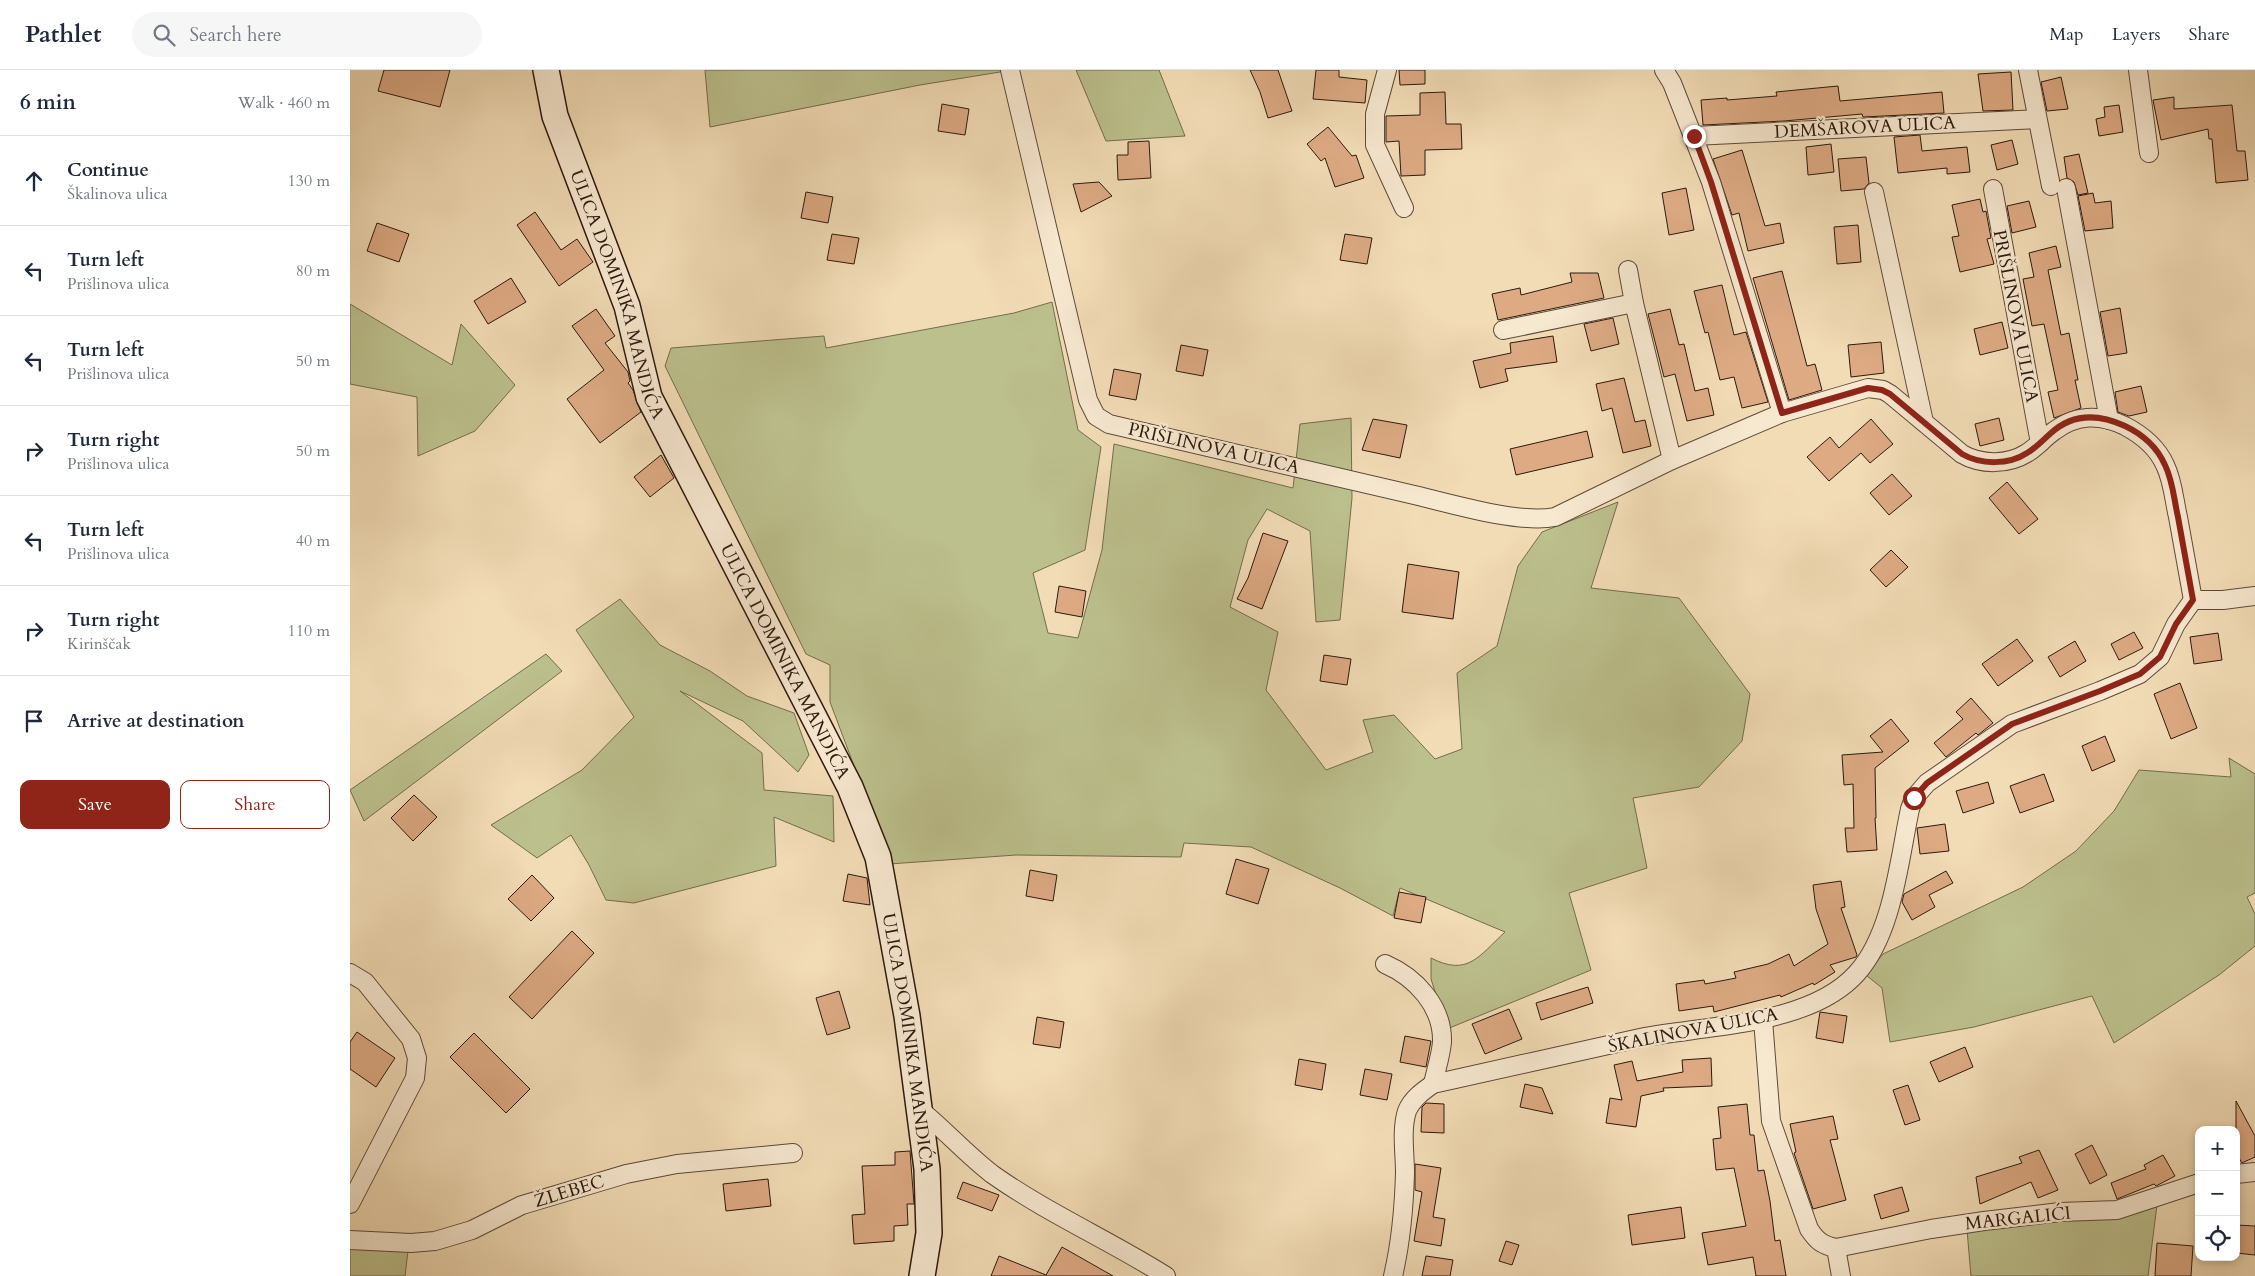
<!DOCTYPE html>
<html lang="en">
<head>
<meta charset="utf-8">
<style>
	body { margin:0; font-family:Cardo,serif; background:#f6f6f7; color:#1f2937 }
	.controls { position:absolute; right:15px; bottom:15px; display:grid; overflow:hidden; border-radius:10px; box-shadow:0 2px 8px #0003 }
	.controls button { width:45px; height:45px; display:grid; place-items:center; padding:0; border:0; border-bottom:1px solid #e0e1e3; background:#fff; color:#1f2937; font:25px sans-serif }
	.stop { position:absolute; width:15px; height:15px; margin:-11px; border:4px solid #8f2418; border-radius:50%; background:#fff }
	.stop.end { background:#8f2418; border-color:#fff; box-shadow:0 1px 5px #0008 }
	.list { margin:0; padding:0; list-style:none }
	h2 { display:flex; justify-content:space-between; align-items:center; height:65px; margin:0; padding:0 20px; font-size:21px }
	h2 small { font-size:16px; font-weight:400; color:#747a83 }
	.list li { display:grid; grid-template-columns:32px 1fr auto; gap:15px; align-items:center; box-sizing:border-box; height:90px; padding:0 20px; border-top:1px solid #e0e1e3 }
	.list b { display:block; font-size:19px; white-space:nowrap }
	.list p { margin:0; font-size:16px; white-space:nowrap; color:#747a83 }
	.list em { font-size:16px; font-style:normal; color:#747a83 }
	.actions { display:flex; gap:10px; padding:15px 20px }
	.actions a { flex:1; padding:11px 0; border:1px solid #8f2418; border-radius:10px; text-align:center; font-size:18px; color:#8f2418 }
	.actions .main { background:#8f2418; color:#fff }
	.icon { flex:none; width:28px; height:28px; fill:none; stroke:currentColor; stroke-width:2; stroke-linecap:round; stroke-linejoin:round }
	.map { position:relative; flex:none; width:1905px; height:1206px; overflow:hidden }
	header { display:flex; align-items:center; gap:30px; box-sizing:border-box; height:70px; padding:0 25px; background:#fff; border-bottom:1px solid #e0e1e3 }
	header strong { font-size:24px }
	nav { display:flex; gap:28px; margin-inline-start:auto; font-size:18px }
	.search { width:350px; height:45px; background:#f6f6f7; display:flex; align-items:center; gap:12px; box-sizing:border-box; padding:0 18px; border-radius:28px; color:#747a83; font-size:19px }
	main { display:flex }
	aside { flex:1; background:#fff }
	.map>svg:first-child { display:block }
</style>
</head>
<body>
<header>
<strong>Pathlet</strong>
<div class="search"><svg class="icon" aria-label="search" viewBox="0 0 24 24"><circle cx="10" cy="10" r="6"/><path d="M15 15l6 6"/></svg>Search here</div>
<nav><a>Map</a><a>Layers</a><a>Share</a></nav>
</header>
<main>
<aside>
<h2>6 min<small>Walk · 460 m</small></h2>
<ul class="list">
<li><svg class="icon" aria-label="ahead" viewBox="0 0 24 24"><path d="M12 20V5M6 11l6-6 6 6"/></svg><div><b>Continue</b><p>Škalinova ulica</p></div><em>130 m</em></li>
<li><svg class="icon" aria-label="left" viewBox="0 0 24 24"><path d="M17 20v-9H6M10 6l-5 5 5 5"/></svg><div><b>Turn left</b><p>Prišlinova ulica</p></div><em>80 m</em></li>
<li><svg class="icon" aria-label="left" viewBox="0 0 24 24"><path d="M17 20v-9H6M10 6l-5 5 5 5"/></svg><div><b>Turn left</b><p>Prišlinova ulica</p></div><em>50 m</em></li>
<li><svg class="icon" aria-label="right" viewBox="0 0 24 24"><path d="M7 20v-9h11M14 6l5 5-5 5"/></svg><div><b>Turn right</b><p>Prišlinova ulica</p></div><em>50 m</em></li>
<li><svg class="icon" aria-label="left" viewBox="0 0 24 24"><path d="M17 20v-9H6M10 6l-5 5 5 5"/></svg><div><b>Turn left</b><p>Prišlinova ulica</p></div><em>40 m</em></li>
<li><svg class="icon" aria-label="right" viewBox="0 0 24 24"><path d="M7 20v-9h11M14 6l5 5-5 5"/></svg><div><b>Turn right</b><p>Kirinščak</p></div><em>110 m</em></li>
<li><svg class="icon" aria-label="arrive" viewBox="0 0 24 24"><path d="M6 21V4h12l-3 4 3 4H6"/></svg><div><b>Arrive at destination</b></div></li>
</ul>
<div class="actions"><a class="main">Save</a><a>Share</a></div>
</aside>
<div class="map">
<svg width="1905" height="1206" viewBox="0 0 1905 1206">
	<rect width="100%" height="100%" fill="#f2dcb6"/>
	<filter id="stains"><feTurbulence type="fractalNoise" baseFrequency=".004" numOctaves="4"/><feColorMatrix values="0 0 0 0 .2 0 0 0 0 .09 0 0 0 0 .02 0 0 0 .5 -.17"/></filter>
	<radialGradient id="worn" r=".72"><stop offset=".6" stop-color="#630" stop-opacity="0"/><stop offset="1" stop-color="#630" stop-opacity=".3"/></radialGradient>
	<g fill="#bcc08d" stroke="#746c4e">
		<path d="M355,0H655L656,1L570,15L360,57Z"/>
		<path d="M726,0H809L835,66L756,71Z"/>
		<path d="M702,232L728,360L751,377L735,480L683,503L698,563L728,568L752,480L764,374L943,418L950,354L1001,348L1002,428L990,550L966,552L960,461L917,439L898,470L880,537L928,562L916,620L976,700L1023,682L1013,650L1044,645L1085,689L1112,679L1107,603L1147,576L1168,496L1192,462L1268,432L1241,518L1329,528L1400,624L1392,671L1349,717L1283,728L1297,798L1219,823L1241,900L1097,959L1081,909V888C1118,907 1129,886 1155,862L1050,818L1043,846L990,818L901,777L834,773L831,787L666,785L525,795L532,770L480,632V595L456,584L315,296L321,278L474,266L476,278L664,243Z"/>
		<path d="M0,234L102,295L111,254L165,315L125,361L68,386L67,327L0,314Z"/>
		<path d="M270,529L310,575L360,601L397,626L444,643L459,685L448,702L393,651L330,621L412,683L414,720L483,726L484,772L424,747L426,796L284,833L256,830L239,795L221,765L187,788L141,755L232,700L284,647L226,560Z"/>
		<path d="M196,584L212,601L14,751L0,720Z"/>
		<path d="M1879,688L1905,704V823L1897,827L1905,844V876L1869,905L1764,973L1742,926L1624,957L1540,972L1532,918L1516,905L1533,884L1673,817L1726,781L1764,741L1789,700L1881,707Z"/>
		<path d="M1807,1135L1798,1206H1621L1617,1160Z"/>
		<path d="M0,1178L58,1181L55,1206H0Z"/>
	</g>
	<g fill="#ddaa84" stroke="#2d190f">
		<path d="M34,0H100L90,37L28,21Z"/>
		<path d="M900,0H928L942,41L918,48L910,22Z"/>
		<path d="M966,0H989V7L1017,10L1015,33L963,29Z"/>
		<path d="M1049,0H1075V14L1050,15Z"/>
		<path d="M1661,2L1663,40L1633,41L1628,4Z"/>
		<path d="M1711,7L1718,39L1697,41L1691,12Z"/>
		<path d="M1488,16L1490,31L1592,22L1594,43L1513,47L1512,44L1434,51L1353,55L1351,30L1377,28V30L1427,26L1426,22Z"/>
		<path d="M1095,22L1096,54H1111L1112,79L1075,80V105L1051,106L1049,71L1036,72V46L1070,45V23Z"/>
		<path d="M1824,27V39L1882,35L1887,81H1895L1898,110L1866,113L1862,69H1859L1858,59L1811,70L1803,30Z"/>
		<path d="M592,34L619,39L615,65L588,61Z"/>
		<path d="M1769,35L1773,62L1749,66L1746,49L1755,47L1754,37Z"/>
		<path d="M978,57L1002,86L1006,85L1014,108L985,117L975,88L971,91L957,74Z"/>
		<path d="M1570,65L1572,81L1617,77L1620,102L1597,104V98L1548,103L1544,67Z"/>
		<path d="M1662,70L1668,94L1647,100L1641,75Z"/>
		<path d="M799,71L801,108L768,110L767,85H778V72Z"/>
		<path d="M1481,74L1484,102L1458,105L1456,77Z"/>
		<path d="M1392,80L1415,156L1430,153L1434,173L1398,181L1389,143L1382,145L1363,89Z"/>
		<path d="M1729,84L1738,123L1728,125L1724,112L1717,108L1714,87Z"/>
		<path d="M1516,87L1519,113L1514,119L1491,121L1488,89Z"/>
		<path d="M749,112L762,126L731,142L723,114Z"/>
		<path d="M1336,118L1344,160L1319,165L1312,123Z"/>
		<path d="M456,122L483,127L478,153L451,148Z"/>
		<path d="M1743,123L1745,133L1761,131L1763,158L1735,161L1728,126Z"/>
		<path d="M1630,129L1633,142L1636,141L1641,168L1637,169L1644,194L1610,202L1602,167L1609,166L1602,135Z"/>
		<path d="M1679,131L1686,157L1662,163L1657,136Z"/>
		<path d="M185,142L211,180L227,169L243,192L209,216L167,155Z"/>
		<path d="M27,153L59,164L49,192L17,181Z"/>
		<path d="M1508,155L1511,192L1487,194L1484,157Z"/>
		<path d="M482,164L509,168L504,194L477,190Z"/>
		<path d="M995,164L1022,168L1017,194L990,190Z"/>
		<path d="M1706,176L1711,197L1698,200L1711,265L1719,263L1728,310H1725L1731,338L1704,348L1698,322L1708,320L1694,254L1682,256L1673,209L1684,207L1679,183Z"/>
		<path d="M1432,201L1457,296L1465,294L1472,320L1439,330L1403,208Z"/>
		<path d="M1220,203H1248L1254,228L1148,250L1142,224L1170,218L1171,225L1222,212Z"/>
		<path d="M161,208L176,232L138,254L124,231Z"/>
		<path d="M1372,215L1384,265L1396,262L1418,332L1392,338L1384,307L1370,310L1358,262L1355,263L1344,221Z"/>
		<path d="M1770,238L1777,283L1758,286L1750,242Z"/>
		<path d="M246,239L265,266L255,273L278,302L280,311L278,313L283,320L291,342L250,373L217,329L254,300L222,256Z"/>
		<path d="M1320,239L1329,275L1334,274L1345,321L1358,318L1364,345L1337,351L1325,304L1314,307L1298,244Z"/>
		<path d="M1263,248L1269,274L1241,281L1234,254Z"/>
		<path d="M1652,252L1658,278L1630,285L1624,259Z"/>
		<path d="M1203,266L1207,292L1155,299L1158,311L1130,318L1123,291L1161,283L1160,273Z"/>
		<path d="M1531,272L1534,303L1501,307L1498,275Z"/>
		<path d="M831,275L858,280L853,306L826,301Z"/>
		<path d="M764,299L791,304L786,330L759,325Z"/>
		<path d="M1274,308L1285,352L1295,350L1301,376L1273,383L1262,338L1252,341L1246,314Z"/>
		<path d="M1791,316L1797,342L1779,346L1768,342L1765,322Z"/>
		<path d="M1649,348L1654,370L1630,376L1625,354Z"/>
		<path d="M1023,349L1057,355L1050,388L1012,380Z"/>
		<path d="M1521,349L1543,374L1520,393L1511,383L1479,411L1457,387L1480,367L1489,378Z"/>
		<path d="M1237,361L1243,387L1166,405L1160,379Z"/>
		<path d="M311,385L324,408L300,427L284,407Z"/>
		<path d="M1542,404L1562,426L1539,445L1520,423Z"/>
		<path d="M1657,412L1688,449L1669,464L1639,428Z"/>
		<path d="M913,463L938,471L912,539L887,529L898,508Z"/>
		<path d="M1541,480L1558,497L1536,517L1520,500Z"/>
		<path d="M1058,494L1109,502L1103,549L1052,542Z"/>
		<path d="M709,516L736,521L732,547L705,542Z"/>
		<path d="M1784,562L1793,578L1769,590L1761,574Z"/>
		<path d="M1868,563L1872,590L1844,594L1840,567Z"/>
		<path d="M1667,569L1683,591L1648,616L1632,594Z"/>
		<path d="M1725,571L1736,591L1710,607L1698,587Z"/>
		<path d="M974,585L1001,589L997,615L970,611Z"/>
		<path d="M1830,613L1847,658L1821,669L1804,624Z"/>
		<path d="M1621,628L1643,653L1628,665L1626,663L1596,687L1584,673L1613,649L1606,642Z"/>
		<path d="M1541,649L1559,671L1525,698L1526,748H1525L1527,780L1497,782L1495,758H1504L1503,714L1494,715L1492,685L1533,682L1520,666Z"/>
		<path d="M1755,666L1765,691L1742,701L1732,676Z"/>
		<path d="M1694,704L1704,731L1670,743L1660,716Z"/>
		<path d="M1638,712L1644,733L1613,743L1606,721Z"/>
		<path d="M64,725L87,747L63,771L41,748Z"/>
		<path d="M1595,754L1599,781L1570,784L1567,758Z"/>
		<path d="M886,789L919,799L908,834L876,824Z"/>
		<path d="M680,800L707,805L703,831L676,826Z"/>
		<path d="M1596,801L1603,813L1579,825L1585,837L1562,850L1552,832L1554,824Z"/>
		<path d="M498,804L517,808L520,835L493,831Z"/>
		<path d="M182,805L204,828L181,851L158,829Z"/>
		<path d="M1491,811L1495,837L1491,838L1507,885L1506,887L1480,895L1485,902L1464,915L1463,913L1431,927L1430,925L1364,942L1363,936L1329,941L1326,914L1354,910L1355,914L1386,908L1384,902L1418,894L1439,884L1444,896L1478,874L1466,839L1463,815Z"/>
		<path d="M1049,822L1076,827L1071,853L1044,848Z"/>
		<path d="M222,861L244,883L182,949L159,927Z"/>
		<path d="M1238,917L1243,933L1191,950L1186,933Z"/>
		<path d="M489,921L500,958L477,965L466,928Z"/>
		<path d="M1159,939L1172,969L1135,984L1122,954Z"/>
		<path d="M1470,942L1497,946L1493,973L1466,968Z"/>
		<path d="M687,947L714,952L710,978L683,974Z"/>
		<path d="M7,962L45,988L26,1017L0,999V972Z"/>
		<path d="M124,963L180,1019L156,1043L100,987Z"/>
		<path d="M1055,966L1081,971L1076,997L1050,992Z"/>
		<path d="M1615,977L1623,997L1589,1012L1580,992Z"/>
		<path d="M1361,988L1362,1016L1313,1018L1314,1021L1291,1026L1286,1057L1256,1053L1260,1028L1272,1030L1264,995L1282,991L1287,1011L1333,1002L1332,990Z"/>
		<path d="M949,989L976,994L972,1020L945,1015Z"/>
		<path d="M1015,999L1042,1004L1037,1030L1010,1025Z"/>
		<path d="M1175,1014L1192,1018L1203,1044L1170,1037Z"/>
		<path d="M1558,1015L1570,1050L1555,1055L1543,1020Z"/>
		<path d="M1886,1031L1905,1066V1087L1894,1092L1892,1093L1886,1083Z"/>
		<path d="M1076,1033L1094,1034V1063L1071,1062L1072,1037Z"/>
		<path d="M1397,1034L1400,1065H1404L1408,1101L1414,1100L1420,1131L1425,1171L1430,1170L1436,1206H1406L1403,1187L1358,1195L1352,1163L1396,1156L1384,1098L1366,1100L1363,1069L1371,1068L1368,1037Z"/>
		<path d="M1483,1046L1488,1069L1480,1070L1496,1130L1463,1139L1444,1083L1446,1082L1440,1054Z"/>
		<path d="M1742,1075L1757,1105L1740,1114L1725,1084Z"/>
		<path d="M1689,1080L1708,1120L1688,1128L1681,1112L1630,1134L1626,1107L1672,1093L1669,1087Z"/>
		<path d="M560,1081L564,1134H557L558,1155L544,1156V1171L504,1174L502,1145L515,1144L512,1096L545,1095V1082Z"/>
		<path d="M1813,1085L1825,1106L1808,1115L1806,1116L1804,1114L1767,1129L1761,1113L1796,1099L1794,1095Z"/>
		<path d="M1065,1094L1091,1098L1083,1147L1095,1149L1091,1176L1064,1171L1072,1122L1065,1120Z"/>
		<path d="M418,1109L421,1136L376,1141L373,1114Z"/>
		<path d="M613,1112L649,1125L642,1141L607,1128Z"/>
		<path d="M1552,1117L1559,1141L1531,1149L1524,1125Z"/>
		<path d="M1331,1137L1335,1168L1282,1175L1278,1145Z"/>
		<path d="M1886,1155L1905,1156V1185L1886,1183Z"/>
		<path d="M1156,1171L1169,1175L1162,1195L1149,1191Z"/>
		<path d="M1807,1173L1843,1176L1841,1206H1805Z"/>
		<path d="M712,1177L763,1206H641L649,1186L696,1205Z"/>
		<path d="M1076,1186L1103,1190L1100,1206H1072Z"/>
	</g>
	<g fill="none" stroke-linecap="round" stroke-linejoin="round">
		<g stroke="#5e4a39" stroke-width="20">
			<g id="street">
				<path d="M660,0L738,330L746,346L759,354C859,377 959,401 1060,424C1099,433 1167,454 1205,447L1322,390L1432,343L1518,318L1533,320L1540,324L1612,384C1631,395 1658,395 1677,383C1687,377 1694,368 1704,361C1727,344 1750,344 1775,356C1792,365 1807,377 1815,395C1823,411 1824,430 1828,447C1833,474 1838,502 1843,530H1873L1905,526"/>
				<path d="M1037,0L1025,44V75L1054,138"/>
				<path d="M1314,0L1322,13L1361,112L1432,343"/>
				<path d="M1678,0L1701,116"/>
				<path d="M1788,0L1799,83"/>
				<path d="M1344,66L1687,49"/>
				<path d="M1716,118L1759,350"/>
				<path d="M1643,119L1690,373"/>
				<path d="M1524,122L1574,352"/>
				<path d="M1278,200L1284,233L1322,390"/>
				<path d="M1153,260L1284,233"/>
				<path d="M1035,894C1065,907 1093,936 1092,972C1091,985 1086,1000 1083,1014"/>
				<path d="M0,903L15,912L61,969L67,988L65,1008L0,1134"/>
				<path d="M1413,950L1421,1051L1459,1159C1467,1171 1472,1175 1486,1178L1581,1159L1634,1151L1710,1142L1767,1140L1849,1113"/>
				<path d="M568,1038C594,1059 616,1084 642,1104C697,1143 759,1170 816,1206"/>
				<path d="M1886,1104L1905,1102"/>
				<path d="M0,1170L61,1173L85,1171L122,1160L172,1135L276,1104L327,1094L443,1083"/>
				<path d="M1486,1178L1491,1206"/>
				<path d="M1043,1206C1051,1172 1054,1138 1055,1103C1055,1083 1051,1060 1057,1041C1062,1029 1073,1021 1083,1014C1152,999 1221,983 1290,968C1356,955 1460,956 1507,903C1543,863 1549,790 1560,739L1564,728L1577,713L1662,654L1750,621L1790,604L1810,587L1826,554L1843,530"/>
			</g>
		</g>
		<g stroke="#2d190f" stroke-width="28">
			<g id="secondary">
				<path id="s1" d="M196,0L205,46L277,236L299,327L500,717L528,787L557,946L577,1099L579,1163L572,1206"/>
			</g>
		</g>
		<use href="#street" stroke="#f7e8d0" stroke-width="18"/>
		<use href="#secondary" stroke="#f7e8d0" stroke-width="25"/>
	</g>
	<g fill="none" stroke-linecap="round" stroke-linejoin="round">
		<path stroke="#8f2418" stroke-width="6" d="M1344,66L1361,112L1432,343L1518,318L1532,320L1540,324L1612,384C1631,395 1659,395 1677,383C1686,378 1693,370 1701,363C1723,343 1749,344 1775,356C1792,364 1807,377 1815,395C1823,411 1824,430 1828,447C1833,474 1838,502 1843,530L1826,554L1810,587L1790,604L1750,621L1662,654L1577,713L1564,728"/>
	</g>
	<g text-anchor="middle" stroke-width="4.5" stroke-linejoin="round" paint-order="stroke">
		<g font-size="18" fill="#2d190f" stroke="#f7e8d0">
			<text transform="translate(1515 57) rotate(-3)" y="6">DEMŠAROVA ULICA</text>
			<text dy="6" stroke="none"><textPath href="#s1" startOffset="236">ULICA DOMINIKA MANDIĆA</textPath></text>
			<text transform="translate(1666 246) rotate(79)" y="6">PRIŠLINOVA ULICA</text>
			<text transform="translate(864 378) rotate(13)" y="6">PRIŠLINOVA ULICA</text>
			<text dy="6" stroke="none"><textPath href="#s1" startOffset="641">ULICA DOMINIKA MANDIĆA</textPath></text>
			<text transform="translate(1343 960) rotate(-11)" y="6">ŠKALINOVA ULICA</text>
			<text dy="6" stroke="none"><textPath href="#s1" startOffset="1046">ULICA DOMINIKA MANDIĆA</textPath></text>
			<text transform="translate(219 1121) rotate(-17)" y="6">ŽLEBEC</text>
			<text transform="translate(1668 1148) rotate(-6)" y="6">MARGALIĆI</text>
		</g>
	</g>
	<rect width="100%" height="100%" filter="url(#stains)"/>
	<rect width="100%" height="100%" fill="url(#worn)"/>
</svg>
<div class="controls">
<button>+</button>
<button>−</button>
<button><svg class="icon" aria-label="locate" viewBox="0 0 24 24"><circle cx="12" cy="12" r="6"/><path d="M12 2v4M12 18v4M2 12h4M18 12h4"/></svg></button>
</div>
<div class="stop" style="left:1564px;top:728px"></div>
<div class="stop end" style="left:1344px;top:66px"></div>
</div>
</main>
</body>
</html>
